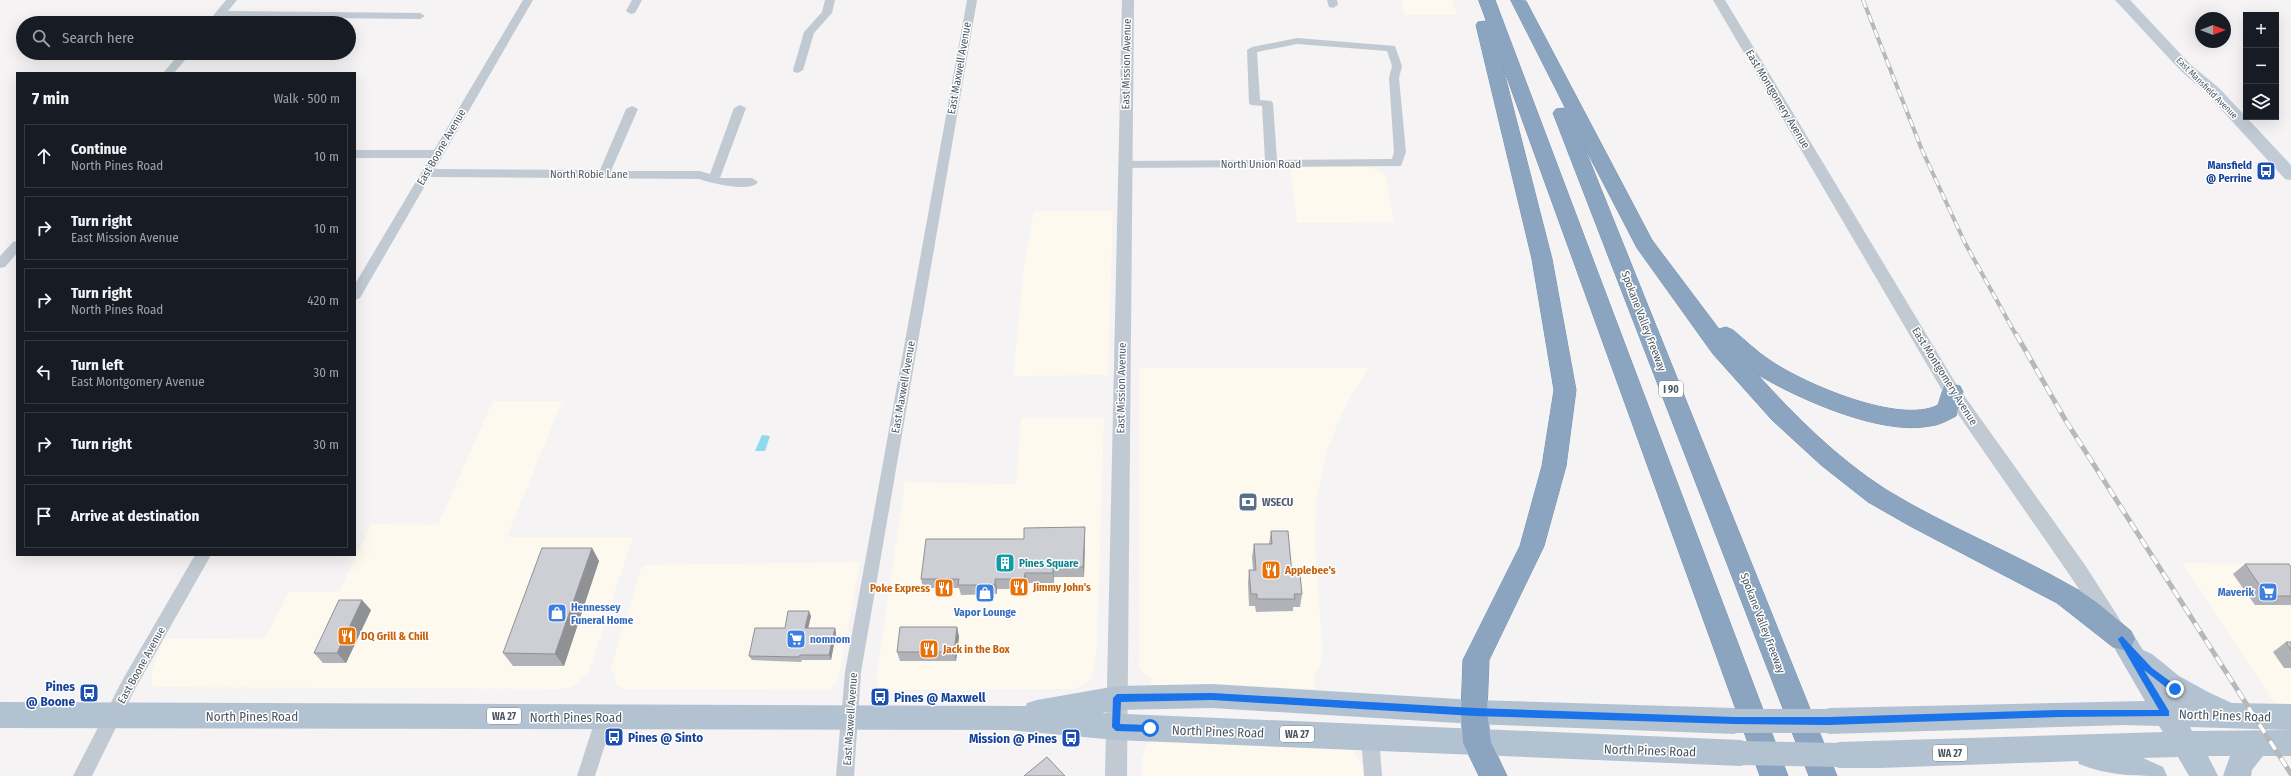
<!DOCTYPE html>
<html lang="en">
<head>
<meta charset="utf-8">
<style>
	body { margin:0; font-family:"Fira Sans Condensed",sans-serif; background:#20242c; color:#f1f3f6 }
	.controls { position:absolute; right:12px; top:12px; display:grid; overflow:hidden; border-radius:0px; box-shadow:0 4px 16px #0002 }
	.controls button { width:36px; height:36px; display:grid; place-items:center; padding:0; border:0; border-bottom:1px solid #363941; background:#171b24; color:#f1f3f6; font:20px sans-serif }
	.compass { position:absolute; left:2195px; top:12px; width:36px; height:36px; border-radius:50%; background:#171b24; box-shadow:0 4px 16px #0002; rotate:90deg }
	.stop { position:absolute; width:12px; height:12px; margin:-9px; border:3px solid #1a73e8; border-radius:50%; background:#fff }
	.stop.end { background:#1a73e8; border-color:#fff; box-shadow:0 1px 4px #0008 }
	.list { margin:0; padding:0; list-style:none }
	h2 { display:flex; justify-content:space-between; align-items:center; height:52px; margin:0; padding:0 16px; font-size:17px }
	h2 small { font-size:13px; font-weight:400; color:#9ea1a6 }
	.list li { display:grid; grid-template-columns:26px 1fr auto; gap:12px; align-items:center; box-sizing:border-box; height:64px; margin:0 8px 8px; padding:0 8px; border:1px solid #363941; border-radius:0px }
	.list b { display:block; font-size:15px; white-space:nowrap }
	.list p { margin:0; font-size:13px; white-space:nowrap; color:#9ea1a6 }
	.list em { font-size:13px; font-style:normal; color:#9ea1a6 }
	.icon { flex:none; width:22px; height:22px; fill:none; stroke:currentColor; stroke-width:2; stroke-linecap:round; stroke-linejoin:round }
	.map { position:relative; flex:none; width:2291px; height:776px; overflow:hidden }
	.search { position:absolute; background:#171b24; box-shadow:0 4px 16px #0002; left:16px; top:16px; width:340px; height:44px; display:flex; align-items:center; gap:10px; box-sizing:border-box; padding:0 14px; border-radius:22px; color:#9ea1a6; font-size:15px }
	.panel { position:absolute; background:#171b24; box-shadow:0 4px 16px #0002; left:16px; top:72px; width:340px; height:484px; border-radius:0px }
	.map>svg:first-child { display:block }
</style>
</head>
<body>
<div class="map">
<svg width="2291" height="776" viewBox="0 0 2291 776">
	<rect width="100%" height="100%" fill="#f5f3f3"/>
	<g fill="#fdf9ef">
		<path d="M1401,0H1452L1457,15H1405Z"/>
		<path d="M1290,166H1364L1380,170L1385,174L1394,222L1297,223Z"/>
		<path d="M1034,211H1113L1108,375L1013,376L1025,259Z"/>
		<path d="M1139,368H1368L1343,411L1327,451L1316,501L1315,546L1323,657L1319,668L1314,675L1315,689L1218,684L1160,686L1150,684L1152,678L1143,674L1139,667Z"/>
		<path d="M493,401H562L507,537H633L589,671L577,683L568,688L560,689L157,687L152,685V670L164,639L265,638L289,592H339L371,524L438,525Z"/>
		<path d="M1021,418H1104L1097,648L1093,673L1090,681L1075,689L887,690L880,688L877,684V674L905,482L1016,484Z"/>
		<path d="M860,562L838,681L829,690L625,689L616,685L614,671H610L642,565Z"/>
		<path d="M2183,563L2291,564V704L2274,703Z"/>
		<path d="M1159,737L1338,742L1353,750L1363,767L1364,776H1141L1142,758L1147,744Z"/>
	</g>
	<path fill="#90daee" d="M762,435L770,436L765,451H755Z"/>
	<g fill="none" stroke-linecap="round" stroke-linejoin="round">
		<g stroke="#7690ad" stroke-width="1">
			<g id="motorway">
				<path d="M1479,0H1495L1788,776H1760L1502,64L1552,259L1576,390L1566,466L1544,546L1489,660L1487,712L1491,742L1507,776H1479L1463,743L1461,712L1463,660L1520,546L1542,466L1554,390L1532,259L1476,25L1478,22L1486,21Z"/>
				<path d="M1511,0L1526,1L1652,240L1719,329L1726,327L1733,330C1745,340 1757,352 1771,361C1805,384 1900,425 1938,405L1944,386L1952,384L1960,386L1963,392L1956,416C1948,420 1940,425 1930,426C1882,436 1798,399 1757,374C1795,416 1837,458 1885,489C1945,526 2012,552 2073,587C2094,598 2113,616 2131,631L2135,639L2131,647L2122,650L2113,647L2057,603L1910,526L1868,502L1821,465L1772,420L1713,354L1637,248L1583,144L1837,776H1809L1553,113L1556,109L1565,108Z"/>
			</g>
		</g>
		<g fill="#c1cad2" fill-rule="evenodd">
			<path d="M226,0H237L228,11L420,13L425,16L420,19L223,17L218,23H207Z"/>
			<path d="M523,0H533L435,169L600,170L626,109L632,106L638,109L611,171H700L710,174L734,108L740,105L746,108L720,178H752L758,182C751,193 710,183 699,179L430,177L360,298L355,300V284L430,158H355V150H434Z"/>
			<path d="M632,0H642L635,13L631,14L626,11Z"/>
			<path d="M825,0H835L832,13L814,33L803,70L798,73L794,72L793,70L804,32L822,12Z"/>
			<path d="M967,0H977L861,672L854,776H836L845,672Z"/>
			<path d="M1327,0H1337L1338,5L1333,8L1329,7Z"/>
			<path d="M1297,38L1395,46L1402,66L1399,78L1406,152L1401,166L1120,168L1118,165L1124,161L1265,160L1262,106L1251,105L1249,103L1247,50L1252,47ZM1297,44L1387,51L1392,66L1389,78L1394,152L1392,159L1277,160L1273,103L1271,101L1260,100L1257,52Z"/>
			<path d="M180,53H191L174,73H163Z"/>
			<path d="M17,241V253L5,267L0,268V256L13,242Z"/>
			<path d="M195,555H211L135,689L92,776H73L123,679Z"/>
			<path d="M605,709L611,711L614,717L595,776H577L596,717L599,711Z"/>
			<path d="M1370,729L1376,731L1379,737L1382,776H1364L1361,737L1364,731Z"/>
		</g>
		<g fill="#c1cad2" fill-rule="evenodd">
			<path d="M1122,0H1134L1127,776H1105Z"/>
			<path d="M1713,0H1725L1958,387L2085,565L2119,618L2122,624L2119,630L2112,633L2105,630L2071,577L1946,397Z"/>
		</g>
		<path fill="#c1cbd6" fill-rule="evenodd" d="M2115,0H2130L2190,64L2219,88L2291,165V180L2285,179L2207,94L2180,70Z"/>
		<g fill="#b3c2d1" fill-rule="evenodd">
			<path d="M2122,628L2131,631L2143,650L2152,654L2179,676L2210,693L2232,703L2291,704V730L2190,727L2192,731L2291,730V756H2263L2252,770L2251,776H2223L2230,756H2208L2218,776H2189L2178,757L2143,758L2163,767L2167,776C2135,776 2109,776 2079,764L2078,761L1880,768H1839L1829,764L1825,755L1829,746L1839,742L2163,732L2159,726L2124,725L1829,734L1819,730L1815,721L1819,712L1829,708L2145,701L2109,639L2113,631Z"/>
			<path d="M1212,684L1474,700L1734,708L1744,712L1748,721L1744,730L1734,734L1474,724L1212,708L1117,710L1102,713L1741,740L1751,744L1755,753L1751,762L1741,766L1116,740L1009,730L0,728V702L1026,706L1027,703L1037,700L1117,686Z"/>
		</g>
		<use href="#motorway" fill="#8ba5c1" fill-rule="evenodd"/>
		<g stroke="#b5b8bd" stroke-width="4">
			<path id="rail-far1" d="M1863,0L1922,150L1965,243L2016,335"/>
		</g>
		<g stroke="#b5b8bd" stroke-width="5">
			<path id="rail" d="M2016,334L2066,421L2291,774"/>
		</g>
		<use href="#rail-far1" stroke="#fff" stroke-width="2.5" stroke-dasharray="8" stroke-linecap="butt"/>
		<use href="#rail" stroke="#fff" stroke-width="3.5" stroke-dasharray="10" stroke-linecap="butt"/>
		<g stroke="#b3c2d1" stroke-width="24">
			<path d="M1734,721H1829"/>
			<path d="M1741,753L1839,755"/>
		</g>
	</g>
	<g fill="#b0b2b7">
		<path d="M1085,527V537L1084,577H1054V583H1026V589H997V594L961,595L959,588H923L921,579L1024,539Z"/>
		<path d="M1271,531L1302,594L1300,607H1293V611L1256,612L1255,606H1249L1248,583L1249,570H1253L1252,557L1254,544H1269Z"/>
		<path d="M592,548L599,561L564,666H513L503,653Z"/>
		<path d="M2245,564L2291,567V605H2255L2233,574Z"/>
		<path d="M371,610L346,663H323L314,653Z"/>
		<path d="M811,616L808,628H835L836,633L831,660H802L801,662L752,660L749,656L785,628Z"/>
		<path d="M957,627L959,637L956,661H900L897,652Z"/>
		<path d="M2286,642H2291V668H2284L2273,652Z"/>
	</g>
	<g fill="#909195">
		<path d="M1085,527V537L1084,577L1083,567Z"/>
		<path d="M592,548L599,561L564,666L555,654Z"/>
		<path d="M1053,567L1054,577V583L1053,573Z"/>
		<path d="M1025,573L1026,583V589L1024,579Z"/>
		<path d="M995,579L997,589V594L995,585Z"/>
		<path d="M362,600L371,610L346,663L337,653Z"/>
		<path d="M809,611L811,616L807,633L805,628Z"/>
		<path d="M957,627L959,637L956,661L954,652Z"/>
		<path d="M835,628L836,633L831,660L829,655Z"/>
	</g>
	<g fill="#cdcfd5" stroke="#909195">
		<path d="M1085,527L1083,567H1053V573H1025L1024,579H995V585H958L959,579H921L926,539H1024V528Z"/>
		<path d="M1271,531H1288L1292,574H1300L1302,594H1294L1295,599H1257V594H1251L1249,570H1256L1254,544H1272Z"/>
		<path d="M542,548H592L555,654L503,653Z"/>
		<path d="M2245,564H2289L2291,567V596H2267Z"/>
		<path d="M339,600H362L337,653H314Z"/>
		<path d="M788,611H809L805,628H835L829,655H800L799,657L749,656L755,628H785Z"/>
		<path d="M900,627H957L954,652H897Z"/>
		<path d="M2286,642H2291V650Z"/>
		<path d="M1047,757L1065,776H1024Z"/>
	</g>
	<path fill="#1a73e8" d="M2122,636L2152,668L2178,687V692H2172L2144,670L2169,711V716L2058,717L1829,725L1734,724L1474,716L1212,700L1121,702L1120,724L1150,725L1155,728L1150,732L1116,731L1112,727L1113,698L1117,694L1212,693L1474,708L1734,717H1829L2058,710H2159L2119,641L2118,639Z"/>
	<defs>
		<g id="bus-square" transform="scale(1)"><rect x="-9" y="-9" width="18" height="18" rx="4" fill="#1a4fb4" stroke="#fff"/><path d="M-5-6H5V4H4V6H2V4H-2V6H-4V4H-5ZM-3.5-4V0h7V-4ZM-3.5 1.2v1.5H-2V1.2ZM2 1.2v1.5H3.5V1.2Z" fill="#fff"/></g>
		<g id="bank-square" transform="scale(1)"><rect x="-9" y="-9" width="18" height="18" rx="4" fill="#5c6f8a" stroke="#fff"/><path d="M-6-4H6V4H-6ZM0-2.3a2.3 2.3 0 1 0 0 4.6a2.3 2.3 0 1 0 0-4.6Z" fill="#fff"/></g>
		<g id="building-square" transform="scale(1)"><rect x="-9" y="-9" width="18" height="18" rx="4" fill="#0f9aa8" stroke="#fff"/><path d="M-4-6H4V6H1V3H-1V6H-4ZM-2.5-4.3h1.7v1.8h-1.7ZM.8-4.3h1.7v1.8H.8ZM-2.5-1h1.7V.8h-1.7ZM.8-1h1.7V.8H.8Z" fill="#fff"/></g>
		<g id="restaurant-square" transform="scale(1)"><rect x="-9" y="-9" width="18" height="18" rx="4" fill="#e8710a" stroke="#fff"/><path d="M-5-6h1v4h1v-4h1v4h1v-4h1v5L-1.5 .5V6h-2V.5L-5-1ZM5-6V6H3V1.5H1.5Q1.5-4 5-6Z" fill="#fff"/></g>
		<g id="supermarket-square" transform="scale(1)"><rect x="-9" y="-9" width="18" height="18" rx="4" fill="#3f7fe0" stroke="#fff"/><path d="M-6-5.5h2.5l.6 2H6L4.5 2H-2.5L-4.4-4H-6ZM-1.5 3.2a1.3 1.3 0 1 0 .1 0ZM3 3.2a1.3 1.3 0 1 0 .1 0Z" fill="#fff"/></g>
		<g id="shop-square" transform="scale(1)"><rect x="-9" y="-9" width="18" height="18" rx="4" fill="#3f7fe0" stroke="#fff"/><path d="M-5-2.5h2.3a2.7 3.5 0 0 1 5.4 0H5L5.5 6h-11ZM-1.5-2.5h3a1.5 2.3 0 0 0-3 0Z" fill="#fff"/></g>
	</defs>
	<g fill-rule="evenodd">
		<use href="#bus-square" x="2266" y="171"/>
		<use href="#bank-square" x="1248" y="502"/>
		<use href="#building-square" x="1005" y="563"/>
		<use href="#restaurant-square" x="1271" y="570"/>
		<use href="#restaurant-square" x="1019" y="587"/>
		<use href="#restaurant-square" x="944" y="588"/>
		<use href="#supermarket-square" x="2268" y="592"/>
		<use href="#shop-square" x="985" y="593"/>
		<use href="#shop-square" x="557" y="613"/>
		<use href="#restaurant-square" x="347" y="636"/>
		<use href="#supermarket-square" x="796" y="639"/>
		<use href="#restaurant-square" x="929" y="649"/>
		<use href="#bus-square" x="89" y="693"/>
		<use href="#bus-square" x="880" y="697"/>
		<use href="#bus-square" x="614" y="737"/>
		<use href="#bus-square" x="1071" y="738"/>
	</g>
	<g text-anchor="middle" stroke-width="3" stroke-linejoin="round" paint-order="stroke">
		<g font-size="9" fill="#4a5661" stroke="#fff">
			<text transform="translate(2207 88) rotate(45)" y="3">East Mansfield Avenue</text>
		</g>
		<g fill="#fff" stroke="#808990" stroke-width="1">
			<rect x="1659" y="381" width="24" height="16" rx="3"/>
			<rect x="487" y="708" width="34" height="16" rx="3"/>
			<rect x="1280" y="726" width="34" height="16" rx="3"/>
			<rect x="1933" y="745" width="34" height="16" rx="3"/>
		</g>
		<g font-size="10" font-weight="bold" fill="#4a5661">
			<text x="1671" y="393">I 90</text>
			<text x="504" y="720">WA 27</text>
			<text x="1297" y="738">WA 27</text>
			<text x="1950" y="757">WA 27</text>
		</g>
		<g font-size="11" fill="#4a5661" stroke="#fff">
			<text transform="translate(1126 64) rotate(-89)" y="4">East Mission Avenue</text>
			<text transform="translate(959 68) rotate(-80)" y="4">East Maxwell Avenue</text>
			<text transform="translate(1778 99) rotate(59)" y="4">East Montgomery Avenue</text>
			<text transform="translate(441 147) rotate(-60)" y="4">East Boone Avenue</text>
			<text x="1261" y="168">North Union Road</text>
			<text x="589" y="178">North Robie Lane</text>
			<text transform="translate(1644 321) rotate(69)" y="4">Spokane Valley Freeway</text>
			<text transform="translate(1945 376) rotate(58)" y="4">East Montgomery Avenue</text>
			<text transform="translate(903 387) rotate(-80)" y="4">East Maxwell Avenue</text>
			<text transform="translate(1121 388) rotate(-89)" y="4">East Mission Avenue</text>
			<text transform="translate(1763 623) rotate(69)" y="4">Spokane Valley Freeway</text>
			<text transform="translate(141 665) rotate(-61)" y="4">East Boone Avenue</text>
			<text transform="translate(850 719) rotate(-86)" y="4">East Maxwell Avenue</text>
		</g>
		<g font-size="11" font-weight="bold" fill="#164399" stroke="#fff" text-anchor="end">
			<text x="2252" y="169">Mansfield<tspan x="2252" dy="13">@ Perrine</tspan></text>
		</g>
		<g font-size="11" font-weight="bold" fill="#4e5e75" stroke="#fff" text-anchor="start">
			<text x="1262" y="506">WSECU</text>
		</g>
		<g font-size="11" font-weight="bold" fill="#0d838f" stroke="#fff" text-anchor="start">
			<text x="1019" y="567">Pines Square</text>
		</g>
		<g font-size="11" font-weight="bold" fill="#c56008" stroke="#fff" text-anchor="start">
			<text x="1285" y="574">Applebee's</text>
			<text x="1033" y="591">Jimmy John's</text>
			<text x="930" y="592" text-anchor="end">Poke Express</text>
			<text x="361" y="640">DQ Grill &amp; Chill</text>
			<text x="943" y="653">Jack in the Box</text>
		</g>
		<g font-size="11" font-weight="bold" fill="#366cbe" stroke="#fff" text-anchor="start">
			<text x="2254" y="596" text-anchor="end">Maverik</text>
			<text x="571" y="611">Hennessey<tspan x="571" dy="13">Funeral Home</tspan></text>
			<text x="985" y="616" text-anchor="middle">Vapor Lounge</text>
			<text x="810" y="643">nomnom</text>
		</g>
		<g font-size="13" font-weight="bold" fill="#164399" stroke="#fff" text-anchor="end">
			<text x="75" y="691">Pines<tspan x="75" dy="15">@ Boone</tspan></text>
			<text x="894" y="702" text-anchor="start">Pines @ Maxwell</text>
			<text x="628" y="742" text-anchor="start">Pines @ Sinto</text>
			<text x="1057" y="743">Mission @ Pines</text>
		</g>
		<g font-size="13" fill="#4a5661" stroke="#fff">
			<text transform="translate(2225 715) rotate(2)" y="5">North Pines Road</text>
			<text x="252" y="721">North Pines Road</text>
			<text x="576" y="722">North Pines Road</text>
			<text transform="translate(1218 731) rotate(2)" y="5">North Pines Road</text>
			<text transform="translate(1650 750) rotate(2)" y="5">North Pines Road</text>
		</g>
	</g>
</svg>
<div class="controls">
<button>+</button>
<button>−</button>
<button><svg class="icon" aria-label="layers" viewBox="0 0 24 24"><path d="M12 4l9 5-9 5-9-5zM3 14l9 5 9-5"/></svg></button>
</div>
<svg class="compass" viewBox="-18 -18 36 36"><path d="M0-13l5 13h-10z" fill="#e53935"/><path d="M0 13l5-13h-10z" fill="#9ea1a6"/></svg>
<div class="stop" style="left:1150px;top:728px"></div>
<div class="stop end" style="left:2175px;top:689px"></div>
<div class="search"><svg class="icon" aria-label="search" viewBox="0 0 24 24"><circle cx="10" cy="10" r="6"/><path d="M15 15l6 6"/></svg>Search here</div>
<section class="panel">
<h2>7 min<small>Walk · 500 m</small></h2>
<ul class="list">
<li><svg class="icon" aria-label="ahead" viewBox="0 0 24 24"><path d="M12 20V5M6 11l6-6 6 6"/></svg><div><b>Continue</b><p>North Pines Road</p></div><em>10 m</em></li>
<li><svg class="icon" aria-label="right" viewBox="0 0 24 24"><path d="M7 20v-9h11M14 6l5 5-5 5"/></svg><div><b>Turn right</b><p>East Mission Avenue</p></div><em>10 m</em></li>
<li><svg class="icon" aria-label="right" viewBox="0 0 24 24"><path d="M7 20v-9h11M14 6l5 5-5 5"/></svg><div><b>Turn right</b><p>North Pines Road</p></div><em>420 m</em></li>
<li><svg class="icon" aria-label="left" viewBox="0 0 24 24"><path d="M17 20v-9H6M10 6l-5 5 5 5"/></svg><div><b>Turn left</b><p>East Montgomery Avenue</p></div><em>30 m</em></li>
<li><svg class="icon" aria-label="right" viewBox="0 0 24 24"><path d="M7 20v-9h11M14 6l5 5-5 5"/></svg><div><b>Turn right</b></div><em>30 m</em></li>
<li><svg class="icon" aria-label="arrive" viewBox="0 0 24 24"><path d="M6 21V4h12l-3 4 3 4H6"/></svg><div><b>Arrive at destination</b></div></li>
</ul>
</section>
</div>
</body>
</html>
